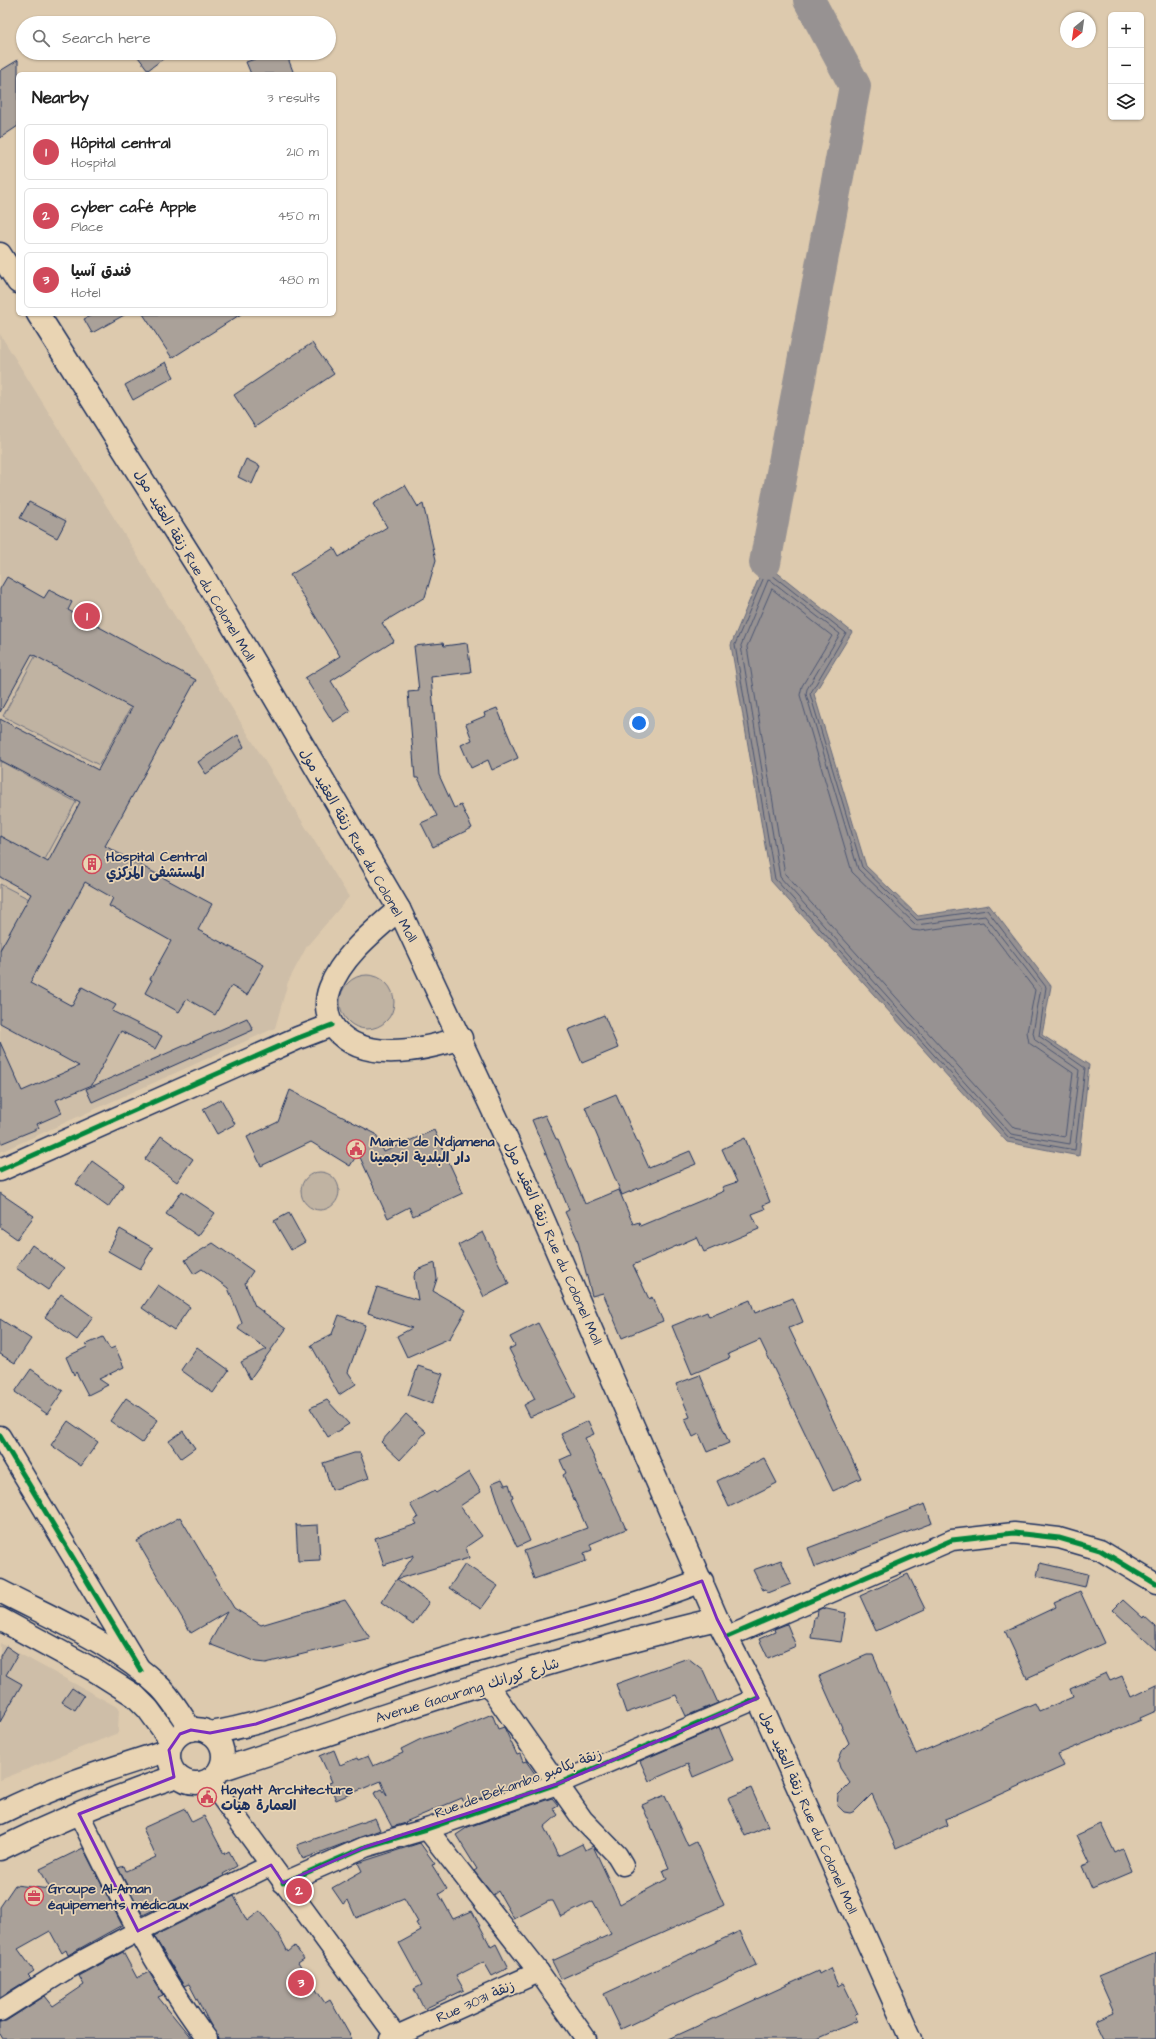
<!DOCTYPE html>
<html lang="en">
<head>
<meta charset="utf-8">
<style>
	body { margin:0; font-family:"Architects Daughter","Playpen Sans Arabic",sans-serif; background:#f2f2f2; color:#222 }
	.controls { position:absolute; right:12px; top:12px; display:grid; overflow:hidden; border-radius:6px; box-shadow:0 1px 3px #0004 }
	.controls button { width:36px; height:36px; display:grid; place-items:center; padding:0; border:0; border-bottom:1px solid #e0e0e0; background:#fff; color:#222; font:20px sans-serif }
	.compass { position:absolute; left:1060px; top:12px; width:36px; height:36px; border-radius:50%; background:#fff; box-shadow:0 1px 3px #0004; rotate:209deg }
	.you { position:absolute; left:639px; top:723px; width:14px; height:14px; margin:-10px; border:3px solid #fff; border-radius:50%; background:#1a73e8; box-shadow:0 0 0 6px #1a73e833 }
	.badge { display:grid; place-items:center; width:26px; height:26px; border-radius:50%; background:#d1495b; color:#fff; font-size:13px; font-weight:700 }
	.pin { position:absolute; translate:-50% -50%; border:2px solid #fff; box-shadow:0 1px 4px #0006 }
	.list { margin:0; padding:0; list-style:none }
	h2 { display:flex; justify-content:space-between; align-items:center; height:52px; margin:0; padding:0 16px; font-size:17px }
	h2 small { font-size:13px; font-weight:400; color:#767676 }
	.list li { display:grid; grid-template-columns:26px 1fr auto; gap:12px; align-items:center; box-sizing:border-box; height:56px; margin:0 8px 8px; padding:0 8px; border:1px solid #e0e0e0; border-radius:6px }
	.list b { display:block; font-size:15px; white-space:nowrap }
	.list p { margin:0; font-size:13px; white-space:nowrap; color:#767676 }
	.list em { font-size:13px; font-style:normal; color:#767676 }
	.icon { flex:none; width:22px; height:22px; fill:none; stroke:currentColor; stroke-width:2; stroke-linecap:round; stroke-linejoin:round }
	.map { position:relative; flex:none; width:1156px; height:2039px; overflow:hidden }
	.search { position:absolute; background:#fff; box-shadow:0 1px 3px #0004; left:16px; top:16px; width:320px; height:44px; display:flex; align-items:center; gap:10px; box-sizing:border-box; padding:0 14px; border-radius:22px; color:#767676; font-size:15px }
	.panel { position:absolute; background:#fff; box-shadow:0 1px 3px #0004; left:16px; top:72px; width:320px; height:244px; border-radius:6px }
	.map>svg:first-child { display:block }
</style>
</head>
<body>
<div class="map">
<svg width="1156" height="2039" viewBox="0 0 1156 2039">
	<rect width="100%" height="100%" fill="#ddcaae"/>
	<filter id="ink" filterUnits="userSpaceOnUse"><feTurbulence type="fractalNoise" baseFrequency=".025" numOctaves="2"/><feDisplacementMap in="SourceGraphic" scale="8" xChannelSelector="R" yChannelSelector="G"/><feConvolveMatrix kernelMatrix="1 2 1 2 8 2 1 2 1" color-interpolation-filters="sRGB"/></filter>
	<g filter="url(#ink)">
		<g fill="#cebea8">
			<path d="M0,334L349,897L307,946L288,982L275,1028L0,1152Z"/>
			<path d="M0,1643L119,1708L118,1733L0,1780Z"/>
		</g>
		<g fill="#c0b3a2" stroke="#6e7180">
			<path d="M36,655L131,707L99,765L3,716Z"/>
			<path d="M0,761L76,802L43,863L0,840Z"/>
			<path d="M0,884L31,900L0,949Z"/>
			<circle cx="367" cy="1002" r="27"/>
			<circle cx="320" cy="1191" r="19"/>
		</g>
		<path fill="#979292" stroke="#656a7d" d="M765,563L852,632L814,694L866,866L918,916L989,905L1051,986L1042,1035L1089,1065L1079,1156L1007,1142L771,881L731,645Z"/>
		<g fill="none" stroke-linecap="round" stroke-linejoin="round">
			<g stroke="#4d5773" stroke-width="1">
				<path d="M767,571L846,633L810,694L862,867L917,920L987,910L1046,987L1039,1036L1085,1068L1075,1150L1009,1138L775,879L735,645Z"/>
				<path d="M769,579L840,634L807,689L806,694L858,869L916,925L985,916L1041,988L1033,1033L1035,1040L1079,1070L1070,1144L1011,1134L780,877L741,646Z"/>
				<path d="M772,589L832,636L802,686L800,695L852,872L912,930L920,931L983,922L1035,990L1027,1032L1029,1043L1073,1073L1065,1137L1014,1128L785,874L747,647Z"/>
			</g>
			<path stroke="#979292" stroke-width="32" d="M765,563L855,86L809,0"/>
		</g>
		<g fill="#aaa199" stroke="#1b2f5e">
			<path d="M135,53H171L148,70Z"/>
			<path d="M273,53H286L294,74H251L246,62Z"/>
			<path d="M18,60V126L0,138V71Z"/>
			<path d="M94,314H126L92,333L84,319Z"/>
			<path d="M143,314H241L172,358Z"/>
			<path d="M312,343L334,374L255,427L234,395Z"/>
			<path d="M166,362L174,377L133,400L125,385Z"/>
			<path d="M246,459L260,466L252,484L238,477Z"/>
			<path d="M405,485L418,507L423,504L436,560L425,597L382,623L394,641L331,681L350,711L333,722L305,678L340,656L290,575L334,548L339,557L387,527L373,504Z"/>
			<path d="M29,502L66,521L57,538L20,518Z"/>
			<path d="M7,577L44,598L49,590L72,602L68,610L196,680L105,846L212,904L198,930L264,965L247,995L231,986L215,1015L187,999L179,1012L145,993L152,980L150,979L171,941L109,906L113,898L85,882L30,983L72,1006L82,987L116,1005L112,1011L162,1036L155,1049L121,1031L92,1085L56,1100L62,1113L37,1124L39,1128L0,1144V1042L22,1091L79,1066L0,1023V950L31,894L0,877V836L48,862L80,802L0,760V719L98,770L132,708L32,654L0,712V589Z"/>
			<path d="M443,643L444,646L467,643L471,672L431,677L439,775L454,808L461,805L472,828L433,847L421,823L437,816L418,778H415L408,692L419,691L414,646Z"/>
			<path d="M497,708L518,758L492,770L488,760L471,768L461,745L472,740L466,724L485,716L484,713Z"/>
			<path d="M238,735L244,747L206,774L198,762Z"/>
			<path d="M604,1015L618,1048L582,1063L568,1030Z"/>
			<path d="M247,1018L253,1030L92,1102L86,1089Z"/>
			<path d="M290,1090L376,1134L384,1152L434,1130L463,1193L413,1216L409,1207L388,1218L358,1153L350,1166L311,1142L261,1166L247,1137L278,1122Z"/>
			<path d="M616,1094L649,1168L690,1151L696,1164L622,1195L585,1107Z"/>
			<path d="M221,1099L235,1124L217,1134L203,1109Z"/>
			<path d="M545,1115L556,1139H558L585,1204L619,1190L633,1224L639,1222L640,1226L724,1191L722,1187L737,1182L722,1149L745,1138L770,1202L763,1205L765,1209L752,1214L759,1229L704,1252L697,1237L633,1265L649,1299L652,1297L663,1321L622,1338L603,1293L592,1296L577,1238L565,1212L569,1210L532,1120Z"/>
			<path d="M161,1136L193,1159L177,1182L145,1159Z"/>
			<path d="M92,1161L124,1184L108,1207L76,1184Z"/>
			<path d="M182,1191L215,1213L198,1236L166,1214Z"/>
			<path d="M0,1193L34,1216L17,1239L0,1227Z"/>
			<path d="M289,1213L305,1242L291,1250L274,1221Z"/>
			<path d="M120,1229L153,1248L140,1269L108,1251Z"/>
			<path d="M483,1232L509,1284L484,1297L458,1245Z"/>
			<path d="M213,1243L253,1271L245,1283L255,1306L286,1329L250,1379L241,1362L267,1349L238,1329L242,1323L228,1288L202,1269L194,1274L185,1260Z"/>
			<path d="M32,1245L64,1268L48,1290L16,1268Z"/>
			<path d="M435,1263L437,1279L433,1291L466,1310L450,1338L407,1357L397,1336L412,1328L368,1313L377,1287L418,1300L414,1277L415,1273L419,1269Z"/>
			<path d="M158,1285L190,1307L174,1330L142,1308Z"/>
			<path d="M61,1294L93,1317L77,1340L45,1317Z"/>
			<path d="M793,1298L803,1322L789,1328L861,1478L833,1491L760,1340L728,1354L730,1358L692,1374L672,1326L707,1312L709,1317L750,1300L755,1313Z"/>
			<path d="M339,1315L365,1325L348,1372L356,1384L339,1395L311,1345L332,1334Z"/>
			<path d="M0,1319L31,1339L15,1363L0,1354Z"/>
			<path d="M538,1323L576,1397L530,1417L524,1405L535,1399L509,1349L515,1346L510,1337Z"/>
			<path d="M103,1337L110,1349L115,1347L124,1367L99,1379L108,1385L88,1395L76,1372L74,1375L66,1357L87,1347L85,1345Z"/>
			<path d="M197,1347L229,1370L213,1393L181,1370Z"/>
			<path d="M418,1366L443,1374L432,1404L408,1395Z"/>
			<path d="M31,1369L63,1391L47,1414L15,1392Z"/>
			<path d="M700,1375L729,1443L707,1452L699,1434L693,1437L685,1419L690,1417L676,1384Z"/>
			<path d="M126,1398L158,1420L142,1443L110,1421Z"/>
			<path d="M327,1400L349,1424L328,1437L310,1408Z"/>
			<path d="M406,1414L426,1432L400,1460L381,1442Z"/>
			<path d="M68,1421L98,1442L81,1466L51,1445Z"/>
			<path d="M588,1421L594,1434L585,1438L626,1529L590,1544L592,1550L584,1553L586,1561L534,1579L524,1551L587,1528L563,1475L566,1473L560,1460L571,1455L561,1434Z"/>
			<path d="M183,1431L195,1448L181,1458L169,1441Z"/>
			<path d="M354,1453H360L369,1478L332,1490L323,1463Z"/>
			<path d="M764,1458L777,1483L729,1507L717,1481Z"/>
			<path d="M469,1472L481,1492L460,1506L482,1536L466,1547L469,1558L397,1579L414,1555L384,1565L375,1538L417,1524L414,1520L418,1518L410,1504L434,1491L436,1493Z"/>
			<path d="M502,1479L505,1485L509,1484L513,1497L511,1498L530,1541L517,1547L505,1522L492,1483Z"/>
			<path d="M925,1504L932,1523L815,1567L808,1548Z"/>
			<path d="M180,1517L234,1608L261,1625L345,1600L370,1638L266,1663L256,1662L209,1644L227,1612L191,1633L137,1541Z"/>
			<path d="M296,1524L297,1526L318,1525L320,1560L298,1561Z"/>
			<path d="M781,1560L791,1584L768,1593L766,1589L763,1590L753,1570Z"/>
			<path d="M1040,1563L1088,1574L1085,1587L1037,1576Z"/>
			<path d="M465,1564L498,1586L481,1609L449,1588Z"/>
			<path d="M908,1574L925,1609L876,1631L860,1596Z"/>
			<path d="M397,1579L429,1602L413,1625L381,1602Z"/>
			<path d="M1080,1591L1104,1643L1027,1678L1005,1631L1056,1607L1054,1603Z"/>
			<path d="M1123,1600L1143,1618L1144,1616L1156,1627V1650L1113,1610Z"/>
			<path d="M822,1608L846,1613L841,1642L811,1638L814,1617H817L818,1610Z"/>
			<path d="M787,1624L796,1646L768,1658L759,1639L775,1632L774,1629Z"/>
			<path d="M6,1646L18,1654L6,1675L22,1684L0,1722V1656Z"/>
			<path d="M867,1655H873L916,1754L1035,1703L1039,1711L1073,1697L1070,1689L1106,1673L1110,1681L1122,1676L1131,1697L1156,1685V1711L1140,1718L1141,1720L1058,1754L1064,1766L946,1819L948,1825L896,1848L872,1794L855,1811L850,1813L844,1812L837,1805L838,1795L850,1783L840,1768L838,1761L843,1749L849,1743L819,1676Z"/>
			<path d="M688,1658L703,1670L718,1703L686,1716L676,1695L626,1713L616,1684Z"/>
			<path d="M72,1688L84,1696L75,1710L62,1702Z"/>
			<path d="M492,1714L498,1729L504,1727L517,1755L520,1754L523,1762L526,1761L538,1778L464,1804L462,1798L405,1822L406,1823L392,1827L374,1793L382,1789L387,1796L381,1781L336,1800L329,1783L332,1782L320,1756L334,1750L340,1765L357,1758L358,1760L368,1756L373,1766L403,1753L401,1749L421,1739L445,1732V1734Z"/>
			<path d="M719,1727L733,1760L693,1777L688,1764L649,1781L640,1761Z"/>
			<path d="M751,1788L768,1826L745,1836L728,1798Z"/>
			<path d="M665,1795L688,1846L696,1842L724,1905L561,1979L552,1961L611,1934L593,1901L561,1917L553,1901H549L514,1919L498,1891L493,1895L474,1871L477,1869L456,1835L468,1827L552,1798L558,1805L553,1808L558,1815L544,1827L558,1856L582,1844L585,1850L593,1846L620,1904L667,1879L663,1870L669,1868L642,1805Z"/>
			<path d="M185,1809L192,1822L204,1816L224,1854L229,1851L237,1866L223,1874L224,1876L143,1915L118,1868L124,1866L126,1871L156,1857L143,1828Z"/>
			<path d="M375,1818L380,1830L303,1859L297,1845Z"/>
			<path d="M1101,1824L1115,1853L1123,1849L1132,1872L1092,1889L1082,1866L1090,1863L1077,1835Z"/>
			<path d="M420,1843L435,1864L432,1865L447,1889L439,1894L453,1919L472,1911L491,1947L496,1944L508,1968L492,1976L484,1962L456,1976L464,1990L424,2009L414,1989L422,1985L399,1943L421,1931L416,1923L418,1922L404,1898L356,1918L348,1900L343,1904L332,1888L362,1871L358,1863Z"/>
			<path d="M83,1848L122,1925L68,1955L66,1950L62,1953L50,1931L18,1949L34,1971L28,1975L31,1978L0,1997V1907L15,1885L50,1889L40,1869Z"/>
			<path d="M234,1896L247,1921L260,1911L279,1935L288,1952L295,1946L304,1959L298,1963L325,2003L330,2000L352,2039H218L189,1984L184,1986L154,1936Z"/>
			<path d="M740,1931L756,1965L621,2029L604,1994Z"/>
			<path d="M123,1952L137,1978L149,1972L163,1995L158,1997L192,2039H3L0,2034V2022L6,2021L45,1996L53,2006L84,1985L79,1976Z"/>
			<path d="M1156,1952V2039H1105L1096,2020L1114,2012L1098,1976Z"/>
			<path d="M830,1968L838,1986L843,1983L858,2014L855,2015L857,2021L816,2039H669L818,1971L819,1974Z"/>
		</g>
		<g fill="none" stroke-linecap="round" stroke-linejoin="round">
			<g stroke="#1b2f5e" stroke-width="23">
				<g id="street">
					<path d="M0,1436L140,1669"/>
					<path d="M727,1637L952,1540L1014,1533L1059,1538L1100,1550L1156,1584"/>
					<path d="M486,1682L583,1820L617,1855L623,1865"/>
					<path d="M209,1780L398,2039"/>
					<path d="M79,1814C117,1892 155,1969 207,2039"/>
					<path d="M427,1829L539,1972L586,2039"/>
					<path d="M283,1883L365,1847L427,1829L557,1784L758,1698"/>
					<path d="M0,2011L65,1970L138,1931L271,1865"/>
					<path d="M390,2039L539,1972"/>
				</g>
			</g>
			<g stroke="#1b2f5e" stroke-width="25">
				<g id="secondary">
					<path d="M399,909C374,931 342,956 330,988C325,1001 326,1018 335,1029C364,1064 423,1050 461,1038"/>
					<path d="M0,1170L298,1038L332,1025"/>
					<path d="M0,1591C54,1619 116,1644 160,1687C172,1699 181,1715 191,1730"/>
					<path d="M0,1619L94,1670L135,1696L148,1709L172,1742"/>
					<circle cx="196" cy="1756" r="27"/>
					<path d="M210,1733C279,1722 343,1691 409,1670C506,1639 607,1618 702,1581"/>
					<path d="M220,1770C384,1716 548,1658 717,1619"/>
					<path d="M0,1813C56,1785 110,1769 169,1750"/>
					<path d="M0,1849C57,1821 116,1796 177,1776"/>
				</g>
			</g>
			<g stroke="#1b2f5e" stroke-width="25">
				<g id="primary">
					<path d="M0,254L18,282"/>
					<path d="M38,314L202,574L399,909L533,1196L717,1619L758,1698L911,2039"/>
				</g>
			</g>
			<use href="#street" stroke="#e9d4b3" stroke-width="20"/>
			<use href="#secondary" stroke="#e9d4b3" stroke-width="22"/>
			<use href="#primary" stroke="#e9d4b3" stroke-width="22"/>
			<g stroke="#e9d4b3" stroke-width="8">
				<g id="cycleway">
					<path d="M0,1170L298,1038L332,1025"/>
					<path d="M0,1436L141,1671"/>
					<path d="M727,1637L952,1540L1014,1533L1059,1538L1100,1550L1156,1584"/>
					<path d="M283,1883L365,1847L427,1829L557,1784L758,1698"/>
				</g>
			</g>
			<use href="#cycleway" stroke="#00873e" stroke-width="5"/>
		</g>
	</g>
	<path fill="none" stroke="#7b2cbf" stroke-width="3" stroke-linejoin="round" d="M702,1581L717,1619L758,1698L557,1784L365,1847L283,1883L271,1865L138,1931L79,1814L174,1777L169,1750L180,1734L191,1730L210,1733L256,1724L409,1670L653,1599Z"/>
	<defs>
		<g id="building-ring" transform="scale(1)"><circle r="9.5" fill="#e9d4b3" stroke="#d1495b" stroke-width="1.5"/><path d="M-4-6H4V6H1V3H-1V6H-4ZM-2.5-4.3h1.7v1.8h-1.7ZM.8-4.3h1.7v1.8H.8ZM-2.5-1h1.7V.8h-1.7ZM.8-1h1.7V.8H.8Z" fill="#d1495b"/></g>
		<g id="civic-ring" transform="scale(1)"><circle r="9.5" fill="#e9d4b3" stroke="#d1495b" stroke-width="1.5"/><path d="M-.6-6.5H3V-4.5H.6V-3L4-1V1h2V6H-6V1h2V-1L-.6-3ZM-1.2 2.5V6h2.4V2.5Z" fill="#d1495b"/></g>
		<g id="office-ring" transform="scale(1)"><circle r="9.5" fill="#e9d4b3" stroke="#d1495b" stroke-width="1.5"/><path d="M-6-3h4V-5.5h4V-3h4V5H-6ZM-1-4.5V-3h2v-1.5ZM-6 0V1H6V0Z" fill="#d1495b"/></g>
	</defs>
	<g fill-rule="evenodd">
		<use href="#building-ring" x="92" y="864"/>
		<use href="#civic-ring" x="356" y="1149"/>
		<use href="#civic-ring" x="207" y="1797"/>
		<use href="#office-ring" x="34" y="1896"/>
	</g>
	<g text-anchor="middle" stroke-width="3.5" stroke-linejoin="round" paint-order="stroke">
		<g font-size="14" fill="#1b2f5e" stroke="#e9d4b3">
			<text transform="translate(195 565) rotate(59)" y="5">زنقة العقيد مول Rue du Colonel Moll</text>
			<text transform="translate(359 845) rotate(60)" y="5">زنقة العقيد مول Rue du Colonel Moll</text>
			<text transform="translate(554 1243) rotate(66)" y="5">زنقة العقيد مول Rue du Colonel Moll</text>
			<text transform="translate(467 1690) rotate(-17)" y="5">Avenue Gaourang شارع كورانك</text>
			<text transform="translate(518 1783) rotate(-20)" y="5">Rue de Bekambo زنقة بكامبو</text>
			<text transform="translate(809 1812) rotate(66)" y="5">زنقة العقيد مول Rue du Colonel Moll</text>
			<text transform="translate(475 2001) rotate(-24)" y="5">Rue 3031 زنقة</text>
		</g>
		<g font-size="14" font-weight="bold" fill="#1b2f5e" stroke="#e9d4b3" text-anchor="start">
			<text x="106" y="861">Hospital Central<tspan x="106" dy="16">المستشفى المركزي</tspan></text>
			<text x="370" y="1146">Mairie de N'djamena<tspan x="370" dy="16">دار البلدية انجمينا</tspan></text>
			<text x="221" y="1794">Hayatt Architecture<tspan x="221" dy="16">العمارة هيات</tspan></text>
			<text x="48" y="1893">Groupe Al-Aman<tspan x="48" dy="16">équipements médicaux</tspan></text>
		</g>
	</g>
</svg>
<div class="controls">
<button>+</button>
<button>−</button>
<button><svg class="icon" aria-label="layers" viewBox="0 0 24 24"><path d="M12 4l9 5-9 5-9-5zM3 14l9 5 9-5"/></svg></button>
</div>
<svg class="compass" viewBox="-18 -18 36 36"><path d="M0-13l5 13h-10z" fill="#e53935"/><path d="M0 13l5-13h-10z" fill="#767676"/></svg>
<div class="you"></div>
<div class="pin badge" style="left:87px;top:616px">1</div>
<div class="pin badge" style="left:299px;top:1891px">2</div>
<div class="pin badge" style="left:301px;top:1983px">3</div>
<div class="search"><svg class="icon" aria-label="search" viewBox="0 0 24 24"><circle cx="10" cy="10" r="6"/><path d="M15 15l6 6"/></svg>Search here</div>
<section class="panel">
<h2>Nearby<small>3 results</small></h2>
<ul class="list">
<li><span class="badge">1</span><div><b>Hôpital central</b><p>Hospital</p></div><em>210 m</em></li>
<li><span class="badge">2</span><div><b>cyber café Apple</b><p>Place</p></div><em>450 m</em></li>
<li><span class="badge">3</span><div><b>فندق آسيا</b><p>Hotel</p></div><em>480 m</em></li>
</ul>
</section>
</div>
</body>
</html>
